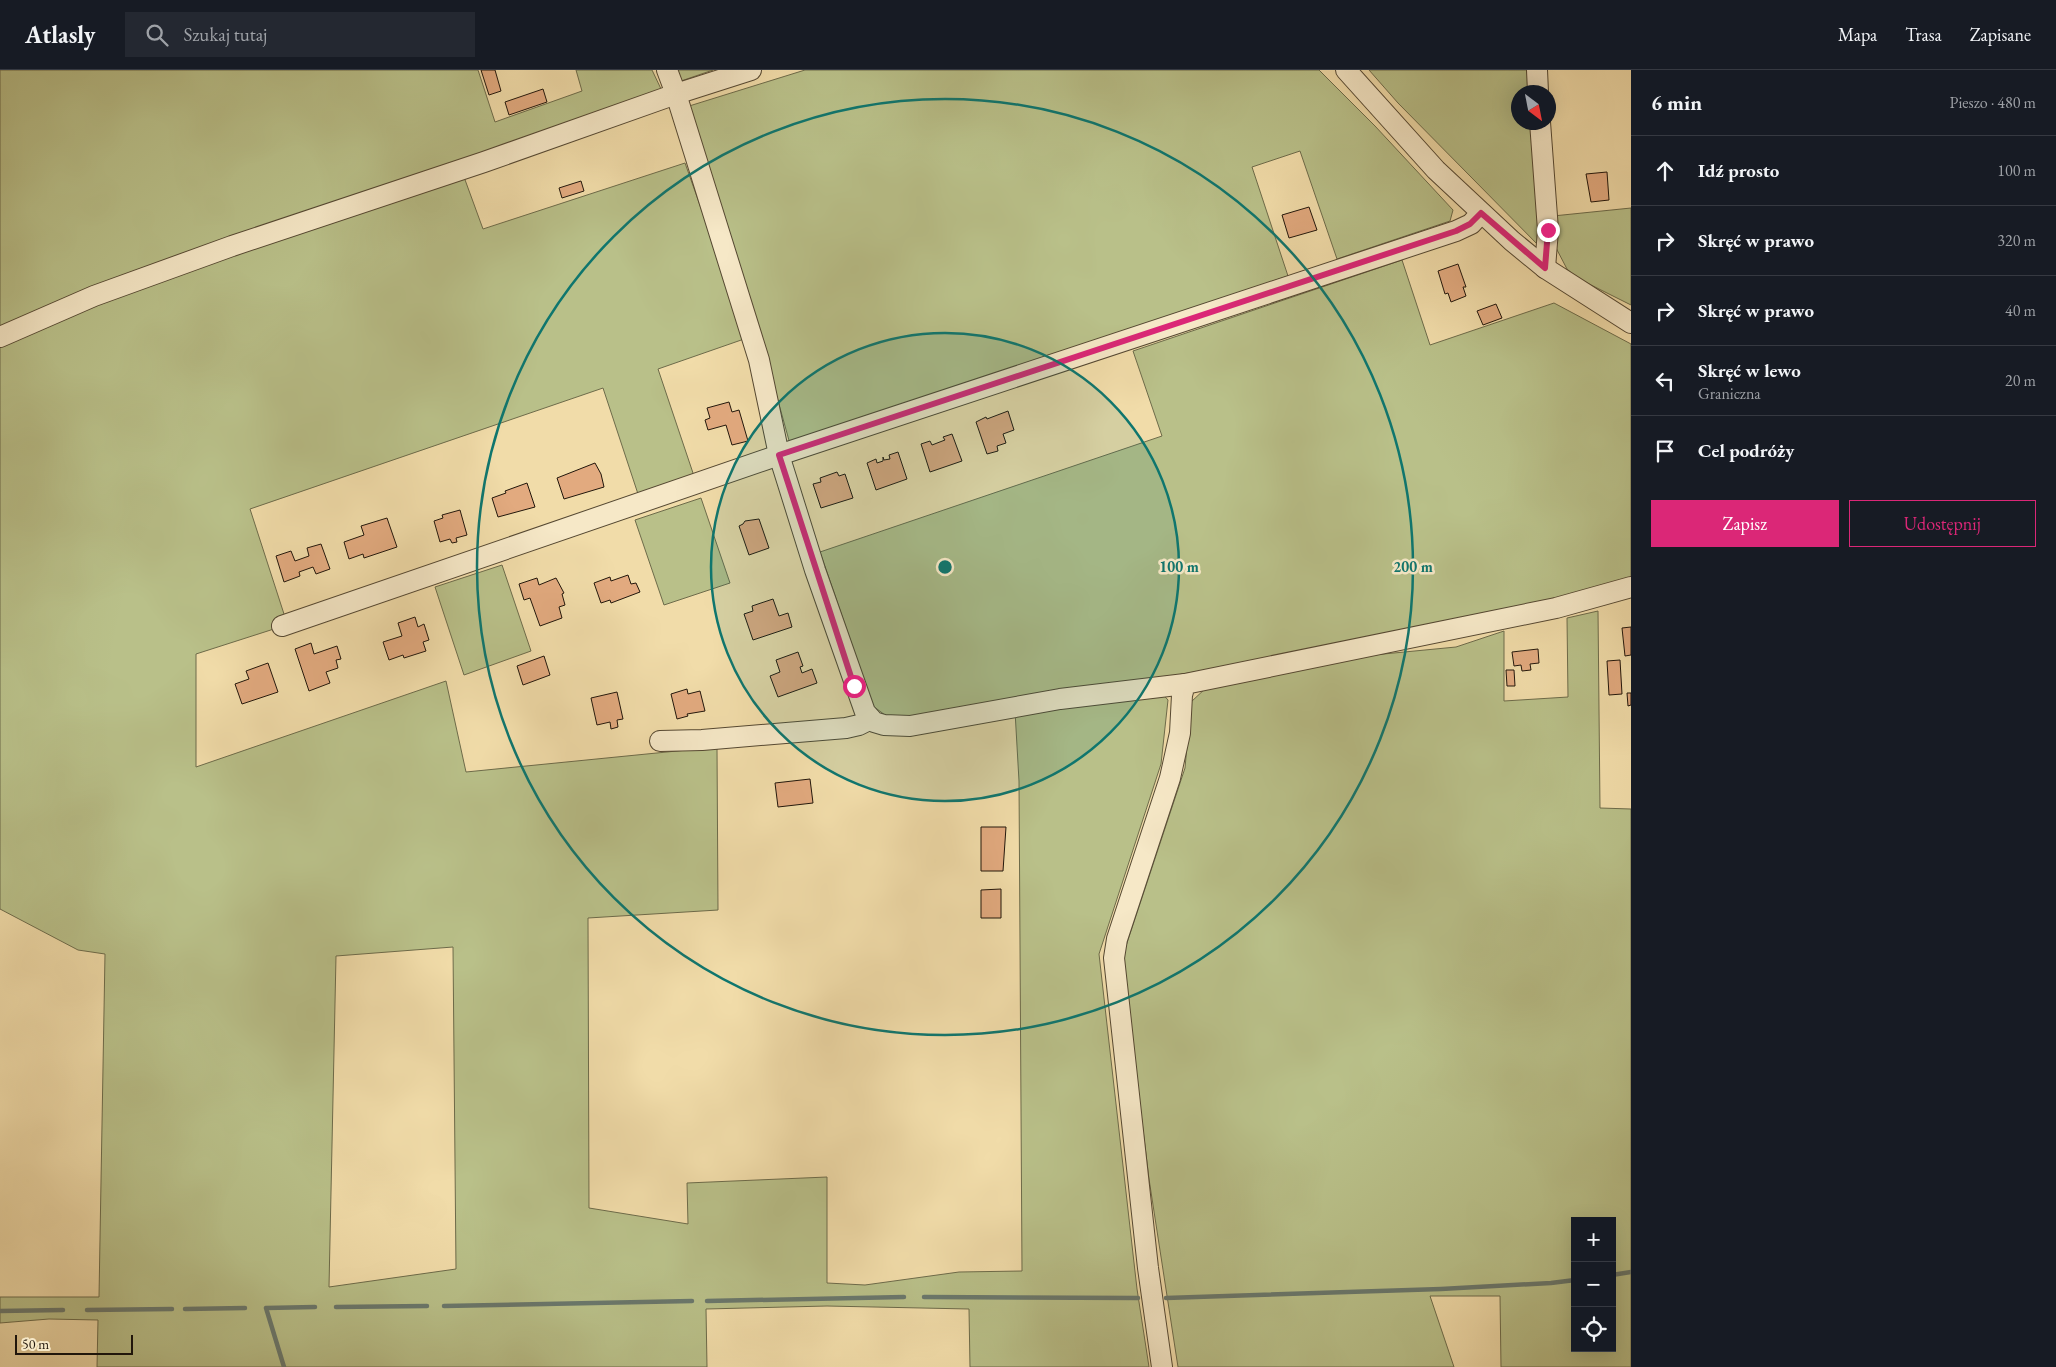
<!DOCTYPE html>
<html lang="pl">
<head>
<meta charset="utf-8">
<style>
	body { margin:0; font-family:"EB Garamond",serif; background:#242831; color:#f1f3f6 }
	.controls { position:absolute; right:15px; bottom:15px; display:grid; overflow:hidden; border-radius:0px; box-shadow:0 5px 20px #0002 }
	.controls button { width:45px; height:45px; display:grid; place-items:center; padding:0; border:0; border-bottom:1px solid #363941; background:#171b24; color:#f1f3f6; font:25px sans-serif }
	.compass { position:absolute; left:1511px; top:15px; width:45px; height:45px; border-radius:50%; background:#171b24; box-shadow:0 5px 20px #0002; rotate:148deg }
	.scale { position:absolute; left:15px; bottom:12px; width:118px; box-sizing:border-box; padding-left:5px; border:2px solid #21160b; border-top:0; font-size:14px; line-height:18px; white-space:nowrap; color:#21160b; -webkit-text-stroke:4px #f6e8c7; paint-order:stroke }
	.stop { position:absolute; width:15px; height:15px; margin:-11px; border:4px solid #db2777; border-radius:50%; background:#fff }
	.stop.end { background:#db2777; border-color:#fff; box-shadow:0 1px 5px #0008 }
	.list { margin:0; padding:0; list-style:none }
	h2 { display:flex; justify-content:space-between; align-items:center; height:65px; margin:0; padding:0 20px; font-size:21px }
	h2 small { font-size:16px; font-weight:400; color:#9ea1a6 }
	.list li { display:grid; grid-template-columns:32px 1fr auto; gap:15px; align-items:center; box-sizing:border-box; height:70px; padding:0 20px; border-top:1px solid #363941 }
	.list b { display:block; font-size:19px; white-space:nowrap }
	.list p { margin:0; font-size:16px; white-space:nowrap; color:#9ea1a6 }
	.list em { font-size:16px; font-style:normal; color:#9ea1a6 }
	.actions { display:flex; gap:10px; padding:15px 20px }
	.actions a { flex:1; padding:11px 0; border:1px solid #db2777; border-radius:0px; text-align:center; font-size:18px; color:#db2777 }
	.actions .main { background:#db2777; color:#fff }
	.icon { flex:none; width:28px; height:28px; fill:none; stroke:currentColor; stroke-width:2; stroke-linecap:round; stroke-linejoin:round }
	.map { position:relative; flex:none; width:1631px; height:1297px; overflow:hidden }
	header { display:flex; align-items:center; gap:30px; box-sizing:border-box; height:70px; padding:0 25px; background:#171b24; border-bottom:1px solid #363941 }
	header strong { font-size:24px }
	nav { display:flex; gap:28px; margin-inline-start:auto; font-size:18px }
	.search { width:350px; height:45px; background:#242831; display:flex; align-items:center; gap:12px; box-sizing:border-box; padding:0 18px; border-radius:0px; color:#9ea1a6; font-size:19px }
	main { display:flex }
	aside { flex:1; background:#171b24 }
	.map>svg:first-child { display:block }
</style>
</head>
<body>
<header>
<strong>Atlasly</strong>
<div class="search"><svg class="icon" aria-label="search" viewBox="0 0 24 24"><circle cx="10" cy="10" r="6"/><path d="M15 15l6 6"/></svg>Szukaj tutaj</div>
<nav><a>Mapa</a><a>Trasa</a><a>Zapisane</a></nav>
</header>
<main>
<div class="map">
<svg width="1631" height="1297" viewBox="0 0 1631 1297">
	<rect width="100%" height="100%" fill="#f1dca9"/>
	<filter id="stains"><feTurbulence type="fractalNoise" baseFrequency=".004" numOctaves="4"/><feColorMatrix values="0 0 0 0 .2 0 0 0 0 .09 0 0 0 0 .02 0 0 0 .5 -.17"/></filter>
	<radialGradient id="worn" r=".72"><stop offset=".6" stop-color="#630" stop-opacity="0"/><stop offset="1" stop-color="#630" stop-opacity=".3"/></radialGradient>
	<g fill="#b9c089" stroke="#6d6b4a" fill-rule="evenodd">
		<path d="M0,0H478L495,52L582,21L576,0H652L662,21L464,107L483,159L685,93L747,268L658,299L694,406L638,424L603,318L250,439L284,544L277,558L196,584V697L446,611L466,702L717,677L718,840L588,848L589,1138L688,1154L687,1113L827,1107V1213L865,1215L959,1202L1022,1201L1019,711L1015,641L1159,620L1168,630L1161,694L1099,884L1137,1219L1149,1297H970L969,1239L827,1236L706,1239L707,1297H97L98,1250L49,1249L0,1253V1227H99L105,884L78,880L0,839ZM453,877L456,1199L329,1217L336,886Z"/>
		<path d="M677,0H713L681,11Z"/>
		<path d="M805,0H1319L1375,56L1453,140L1450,151L1337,189L1300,81L1252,97L1288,206L790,374L762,273L686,37Z"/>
		<path d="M1369,0H1532L1533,22H1518V52L1535,53L1542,179L1398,33Z"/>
		<path d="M1631,138V235L1577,208L1567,199L1554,174L1553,146Z"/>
		<path d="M1402,190L1430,275L1554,233L1631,274V511L1603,519L1206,600L900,652L885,645L873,636L820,482L1162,366L1133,281Z"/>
		<path d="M701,428L730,513L664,535L635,450Z"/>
		<path d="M502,495L531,581L464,605L435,517Z"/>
		<path d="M1598,541L1600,738L1631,739V1297H1501L1500,1226H1430L1454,1297H1178L1149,1109L1122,888L1185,698L1191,632L1207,617L1363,586L1456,577L1504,561V631L1568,627L1567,548ZM1575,1151H1612V1278H1575Z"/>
	</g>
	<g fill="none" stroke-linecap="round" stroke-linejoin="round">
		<g stroke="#6a786d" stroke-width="4.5">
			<path d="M1612,1205L1631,1202"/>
			<path d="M924,1227L1138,1228"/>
			<path d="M1166,1228L1441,1219L1551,1213L1575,1210"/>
			<path d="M707,1231L904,1227"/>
			<path d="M444,1236L692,1231"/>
			<path d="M336,1237L427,1236"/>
			<path d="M185,1239L245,1238"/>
			<path d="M87,1240L172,1239"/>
			<path d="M0,1241L63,1240"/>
			<path d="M284,1297L266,1238L315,1237"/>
		</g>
	</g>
	<g fill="#e2aa7f" stroke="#21160b">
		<path d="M481,0H495L501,21L489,25Z"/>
		<path d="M543,19L547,32L509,45L505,32Z"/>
		<path d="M1607,102L1609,130L1591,132L1586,104Z"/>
		<path d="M581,111L584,121L562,128L559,118Z"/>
		<path d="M1309,137L1317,160L1289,168L1282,145Z"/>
		<path d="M1458,194L1466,217H1463L1466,226L1451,232L1448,223L1445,224L1438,201Z"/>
		<path d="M1496,234L1502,248L1483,255L1477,241Z"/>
		<path d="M729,332L732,342L739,340L748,371L732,375L726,355L708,360L705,350L710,348L707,338Z"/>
		<path d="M1008,341L1014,360L1003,364L1006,373L997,376L998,381L987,384L976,352L986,347L987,349Z"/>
		<path d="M952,364L962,391L930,402L921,374L930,371L932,375L945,370L943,367Z"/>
		<path d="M898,382L907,409L876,420L867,393L876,389L877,393L883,391V387L884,390L890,389L889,385Z"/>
		<path d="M595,393L601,404L604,417L564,429L557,408Z"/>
		<path d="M837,402L839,406L845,404L853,428L821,438L813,414L821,412L820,408Z"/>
		<path d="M527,413L535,437L498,447L492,428L506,423L505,421Z"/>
		<path d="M460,440L467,465L456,468L457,472L452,473L450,469L440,472L434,451L443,448L442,445Z"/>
		<path d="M387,448L397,477L364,488L363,484L349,489L344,472L364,465L361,456Z"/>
		<path d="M759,449L769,478L749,485L739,456L743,454L745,451Z"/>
		<path d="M321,474L330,499L316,504L313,497L299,502L300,506L284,512L276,486L291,481L295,491L309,486L307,478Z"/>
		<path d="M628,505L631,514L636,513L640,522L611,533L610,530L601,533L594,513L610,507L611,511Z"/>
		<path d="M537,508L539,515L556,508L564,523L562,524L565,535L559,537L562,548L540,556L530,528L524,530L519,514Z"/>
		<path d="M773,529L779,546L788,543L792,557L753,570L744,544L753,541L752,536Z"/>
		<path d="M415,547L418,557L424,554L429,570L423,572L426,581L404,588L403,585L389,590L383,572L402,566L398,553Z"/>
		<path d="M1631,557V585L1625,586L1622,558Z"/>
		<path d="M311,573L314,584L337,576L341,589L336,590L338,598L326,602L330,613L309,621L295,579Z"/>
		<path d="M1538,579L1539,593L1530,594L1531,600L1522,601L1521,595L1514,596L1512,582Z"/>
		<path d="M798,582L803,596L800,597L802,603L812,599L817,613L778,627L770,606L780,602L776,590Z"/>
		<path d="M544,586L550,605L523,615L517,596Z"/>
		<path d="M1620,590L1622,624L1609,625L1607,591Z"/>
		<path d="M268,593L278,622L242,634L235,614L249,609L246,601Z"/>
		<path d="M1506,600H1514L1515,616H1507Z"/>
		<path d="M687,619L688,624L700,621L705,641L687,644L688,646L677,649L671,624Z"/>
		<path d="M617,622L623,649L617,650L618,657L611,659L610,652L597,655L591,628Z"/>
		<path d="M1627,623H1631V635L1628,636Z"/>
		<path d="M810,709L813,733L778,737L775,713Z"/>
		<path d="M981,757H1006L1003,801H981Z"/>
		<path d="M1001,819V848H981V820Z"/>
	</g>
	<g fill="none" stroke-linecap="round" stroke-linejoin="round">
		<g stroke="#554832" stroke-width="22">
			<g id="minor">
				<path d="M667,0L676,24L759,290L779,385L815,500L865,642L874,652L884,655L910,656L1060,629L1185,614"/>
				<path d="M1346,0L1436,100L1512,171L1545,198L1631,253"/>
				<path d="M1537,0L1538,22"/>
				<path d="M1540,52L1548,160L1545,198"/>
				<path d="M0,267L94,226L232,176L484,92L676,24L751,0"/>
				<path d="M282,556L779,385L1456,161L1471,154L1481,143"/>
				<path d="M660,671L702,670L846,658L859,655L871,649"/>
				<path d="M1162,1297L1148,1198L1114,888L1117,869L1170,708L1180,663L1182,625L1185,614L1556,538L1631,517"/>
			</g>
		</g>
		<use href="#minor" stroke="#f6e8c7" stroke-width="20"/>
	</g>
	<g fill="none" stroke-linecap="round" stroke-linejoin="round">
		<path stroke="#db2777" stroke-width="6" d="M854,616L779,385L1456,161L1470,154L1481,143L1545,198L1548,160"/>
	</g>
	<circle cx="945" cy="497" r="234" fill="#0f766e" fill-opacity=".12"/>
	<g fill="none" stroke="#0f766e" stroke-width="2.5">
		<circle cx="945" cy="497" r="234"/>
		<circle cx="945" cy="497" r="468"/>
	</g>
	<circle cx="945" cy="497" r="8" fill="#0f766e" stroke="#f6e8c7" stroke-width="2.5"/>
	<g font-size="15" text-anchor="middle" font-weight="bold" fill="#0f766e" stroke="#f6e8c7" stroke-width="5" stroke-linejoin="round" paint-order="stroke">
		<text x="1179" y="502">100 m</text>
		<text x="1413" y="502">200 m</text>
	</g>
	<rect width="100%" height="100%" filter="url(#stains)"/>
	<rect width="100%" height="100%" fill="url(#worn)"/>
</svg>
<div class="controls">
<button>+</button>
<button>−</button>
<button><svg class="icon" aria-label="locate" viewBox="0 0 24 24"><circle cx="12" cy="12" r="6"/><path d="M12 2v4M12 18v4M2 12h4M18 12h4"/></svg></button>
</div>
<svg class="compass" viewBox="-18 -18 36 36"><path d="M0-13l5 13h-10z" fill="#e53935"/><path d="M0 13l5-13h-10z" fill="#9ea1a6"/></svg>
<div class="scale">50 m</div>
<div class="stop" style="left:854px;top:616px"></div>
<div class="stop end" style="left:1548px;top:160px"></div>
</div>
<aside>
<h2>6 min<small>Pieszo · 480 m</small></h2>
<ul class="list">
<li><svg class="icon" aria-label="ahead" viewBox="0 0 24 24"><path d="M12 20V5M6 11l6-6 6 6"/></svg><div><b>Idź prosto</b></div><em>100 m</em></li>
<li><svg class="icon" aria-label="right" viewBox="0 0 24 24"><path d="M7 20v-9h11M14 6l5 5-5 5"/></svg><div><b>Skręć w prawo</b></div><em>320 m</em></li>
<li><svg class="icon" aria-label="right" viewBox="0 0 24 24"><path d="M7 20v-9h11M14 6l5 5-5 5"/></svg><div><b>Skręć w prawo</b></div><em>40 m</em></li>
<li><svg class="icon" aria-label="left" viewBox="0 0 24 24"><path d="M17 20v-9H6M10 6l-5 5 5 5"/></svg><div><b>Skręć w lewo</b><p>Graniczna</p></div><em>20 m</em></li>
<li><svg class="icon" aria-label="arrive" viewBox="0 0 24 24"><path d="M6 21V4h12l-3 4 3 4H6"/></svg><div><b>Cel podróży</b></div></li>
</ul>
<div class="actions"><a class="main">Zapisz</a><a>Udostępnij</a></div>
</aside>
</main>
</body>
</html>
